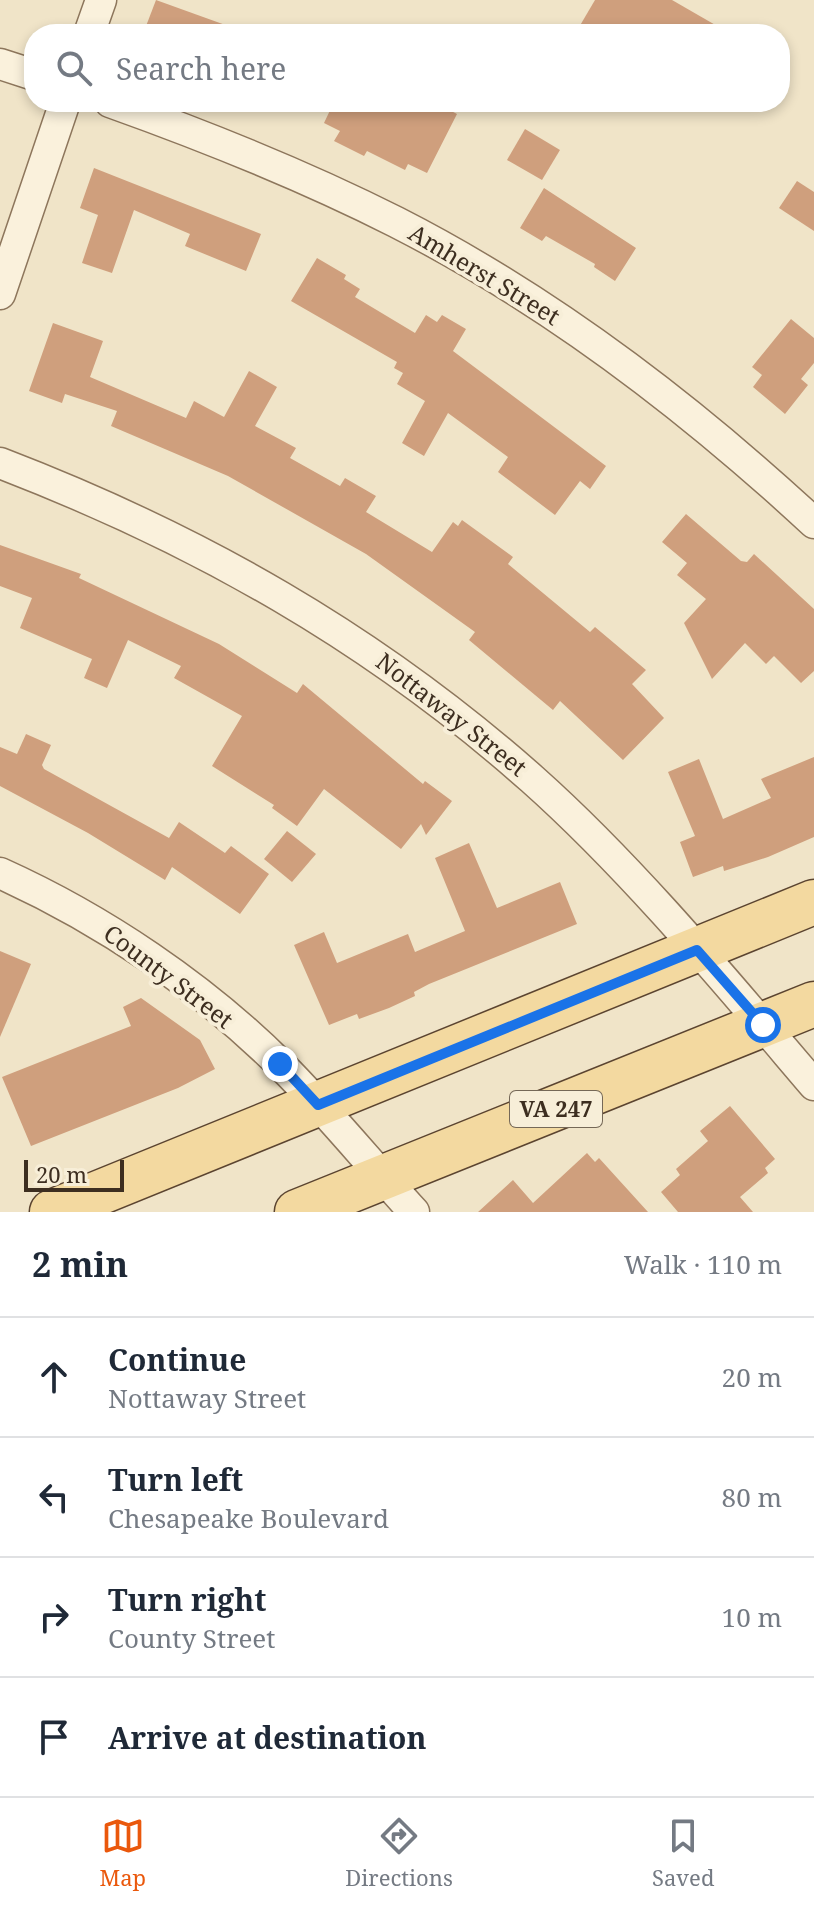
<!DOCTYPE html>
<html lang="en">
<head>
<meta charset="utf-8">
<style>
	body { margin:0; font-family:"Noto Serif",serif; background:#f6f6f7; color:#1f2937 }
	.scale { position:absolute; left:24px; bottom:20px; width:100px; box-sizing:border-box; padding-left:8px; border:4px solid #3d2e20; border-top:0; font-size:22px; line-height:28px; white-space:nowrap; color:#3d2e20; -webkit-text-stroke:6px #f7eed8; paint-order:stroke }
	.stop { position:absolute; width:24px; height:24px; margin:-18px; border:6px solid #1a73e8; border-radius:50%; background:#fff }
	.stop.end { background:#1a73e8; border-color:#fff; box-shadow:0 2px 8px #0008 }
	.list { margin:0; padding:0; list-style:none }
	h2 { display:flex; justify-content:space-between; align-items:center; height:104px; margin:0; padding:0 32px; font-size:34px }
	h2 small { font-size:26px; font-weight:400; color:#747a83 }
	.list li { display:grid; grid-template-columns:52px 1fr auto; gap:24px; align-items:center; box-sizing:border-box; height:120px; padding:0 32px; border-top:2px solid #e0e1e3 }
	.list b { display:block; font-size:30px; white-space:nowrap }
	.list p { margin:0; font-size:26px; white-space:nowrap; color:#747a83 }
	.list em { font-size:26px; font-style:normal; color:#747a83 }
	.icon { flex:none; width:44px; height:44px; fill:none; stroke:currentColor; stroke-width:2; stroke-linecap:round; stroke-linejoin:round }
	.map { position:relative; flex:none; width:814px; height:1212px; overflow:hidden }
	.search { position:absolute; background:#fff; box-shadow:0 4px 12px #0003; left:24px; right:24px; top:24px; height:88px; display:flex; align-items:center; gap:20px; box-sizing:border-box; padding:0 28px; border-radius:32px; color:#747a83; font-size:30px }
	.sheet { height:584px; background:#fff }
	nav { display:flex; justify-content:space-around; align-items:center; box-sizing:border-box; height:112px; border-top:2px solid #e0e1e3; background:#fff; font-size:22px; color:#747a83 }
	nav a { display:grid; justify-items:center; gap:4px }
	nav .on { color:#ea580c }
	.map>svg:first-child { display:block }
</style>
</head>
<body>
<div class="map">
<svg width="814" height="1212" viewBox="0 0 814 1212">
	<rect width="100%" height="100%" fill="#f0e4c8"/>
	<g fill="#cf9f7d">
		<path d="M156,0L242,31L241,34H143Z"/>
		<path d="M595,0H672L731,34H575Z"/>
		<path d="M334,102H434L457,114L427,173L408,164L405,170L367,151L364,156L334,141L340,131L324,123Z"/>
		<path d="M525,129L560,150L542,180L507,160Z"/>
		<path d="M94,168L261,234L246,271L185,246L190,234L134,210L112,273L82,263L98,215L80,208Z"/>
		<path d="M797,181L814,192V231L779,208Z"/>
		<path d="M544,188L636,248L615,281L594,267L595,264L546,236L542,241L520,228Z"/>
		<path d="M317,258L346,275L344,279L360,289L355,297L415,333L426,315L437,322L442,315L466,329L453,351L606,466L590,489L580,481L555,515L498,472L508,457L448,413L424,456L402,443L425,401L397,384L403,373L394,368L397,362L291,301Z"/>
		<path d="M791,319L814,338V363L801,379L808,385L785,414L753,387L762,375L752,367Z"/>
		<path d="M53,323L103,341L90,377L186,418L194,401L224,417L249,371L277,387L255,426L296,448L290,458L340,486L345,478L376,496L366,512L432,552L453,522L458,526L462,520L513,557L508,564L590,632L595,627L646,670L632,684L664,718L623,760L560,701L553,710L469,640L475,632L366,554L228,476L111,426L117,411L65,394L62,403L29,391Z"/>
		<path d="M686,514L741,561L747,562L754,554L814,609V671L801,683L774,656L766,664L745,643L712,679L684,623L706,599L677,575L687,563L662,542Z"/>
		<path d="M0,545L81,574L79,578L219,644L297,693L303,684L423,784L425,781L452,801L426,835L421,824L401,849L324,789L297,826L272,808L274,805L212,766L242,716L174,678L181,666L128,640L107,688L84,678L92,659L20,628L32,598L0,586Z"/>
		<path d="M26,734L51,745L42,765L44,769L169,838L179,822L225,853L231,846L269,874L240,914L172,867L165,880L88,833L0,786V747L17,754Z"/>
		<path d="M814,757V837L768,857L724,871L723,866L693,877L680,842L695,836L668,772L699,759L723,819L771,798L761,779Z"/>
		<path d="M287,831L316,854L292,882L264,859Z"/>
		<path d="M469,843L497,908L560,882L577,924L429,984L414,992L415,996L389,1008L359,1019L357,1014L329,1025L294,945L324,932L337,963L408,934L415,952L465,931L435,858Z"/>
		<path d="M0,951L31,964L0,1037Z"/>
		<path d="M141,998L200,1040L215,1069L178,1088L31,1146L2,1077L131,1026L123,1007Z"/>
		<path d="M730,1106L775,1159L765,1168L768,1173L740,1197L753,1212H678L661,1192L680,1175L676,1169L708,1141L700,1131Z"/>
		<path d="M587,1153L595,1162L599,1158L648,1212H478L513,1180L533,1203Z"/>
	</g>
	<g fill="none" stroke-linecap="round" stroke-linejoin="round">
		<g stroke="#8d765c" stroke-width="33">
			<g id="street">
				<path d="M89,34L101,0"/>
				<path d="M0,64L34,75"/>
				<path d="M110,102C208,137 303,175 396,222C549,300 689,407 814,523"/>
				<path d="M0,294L65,102"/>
				<path d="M0,463C198,539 373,638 532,779C632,868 727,983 814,1085"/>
				<path d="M0,873C102,919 203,987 282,1066C328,1112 370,1164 414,1212"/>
			</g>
		</g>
		<g stroke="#5b4430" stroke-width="47">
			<g id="primary">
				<path d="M52,1212L814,902"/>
				<path d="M297,1212L814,1004"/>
			</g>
		</g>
		<use href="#street" stroke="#faf1dc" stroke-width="30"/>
		<use href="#primary" stroke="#f3d9a0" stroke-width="44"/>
	</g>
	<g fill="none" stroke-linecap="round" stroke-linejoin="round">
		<path stroke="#1a73e8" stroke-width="10" d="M280,1064L318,1105L697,950L763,1025"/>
	</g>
	<g text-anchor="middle" stroke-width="8" stroke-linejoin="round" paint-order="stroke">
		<rect fill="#f7eed8" stroke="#756857" stroke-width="2" x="510" y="1091" width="92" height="36" rx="6"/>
		<g font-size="22" font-weight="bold" fill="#3d2e20">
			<text x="556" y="1117">VA 247</text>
		</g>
		<g font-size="24" fill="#3d2e20" stroke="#f7eed8">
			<text transform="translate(484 275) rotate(31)" y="8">Amherst Street</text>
			<text transform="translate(451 715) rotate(38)" y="8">Nottaway Street</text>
			<text transform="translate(168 977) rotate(37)" y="8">County Street</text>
		</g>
	</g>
</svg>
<div class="scale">20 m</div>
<div class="stop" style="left:763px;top:1025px"></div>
<div class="stop end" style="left:280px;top:1064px"></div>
<div class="search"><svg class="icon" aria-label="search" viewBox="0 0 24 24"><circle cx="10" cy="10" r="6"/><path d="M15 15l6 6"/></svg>Search here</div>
</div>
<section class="sheet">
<h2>2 min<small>Walk · 110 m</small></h2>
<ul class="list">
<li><svg class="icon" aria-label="ahead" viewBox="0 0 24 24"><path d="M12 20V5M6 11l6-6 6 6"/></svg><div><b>Continue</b><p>Nottaway Street</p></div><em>20 m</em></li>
<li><svg class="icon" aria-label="left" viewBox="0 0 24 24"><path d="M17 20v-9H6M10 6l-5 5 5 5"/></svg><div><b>Turn left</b><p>Chesapeake Boulevard</p></div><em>80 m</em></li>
<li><svg class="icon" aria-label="right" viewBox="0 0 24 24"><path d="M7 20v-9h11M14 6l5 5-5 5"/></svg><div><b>Turn right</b><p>County Street</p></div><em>10 m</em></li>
<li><svg class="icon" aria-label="arrive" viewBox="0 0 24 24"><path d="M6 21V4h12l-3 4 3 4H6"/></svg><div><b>Arrive at destination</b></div></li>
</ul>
</section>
<nav>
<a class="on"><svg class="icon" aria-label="map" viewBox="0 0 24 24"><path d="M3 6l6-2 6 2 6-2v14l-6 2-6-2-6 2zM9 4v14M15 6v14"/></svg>Map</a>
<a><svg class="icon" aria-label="directions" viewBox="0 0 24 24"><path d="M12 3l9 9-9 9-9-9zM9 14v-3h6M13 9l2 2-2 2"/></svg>Directions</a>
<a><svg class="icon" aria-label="saved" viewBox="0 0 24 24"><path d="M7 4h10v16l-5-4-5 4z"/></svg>Saved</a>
</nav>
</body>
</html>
